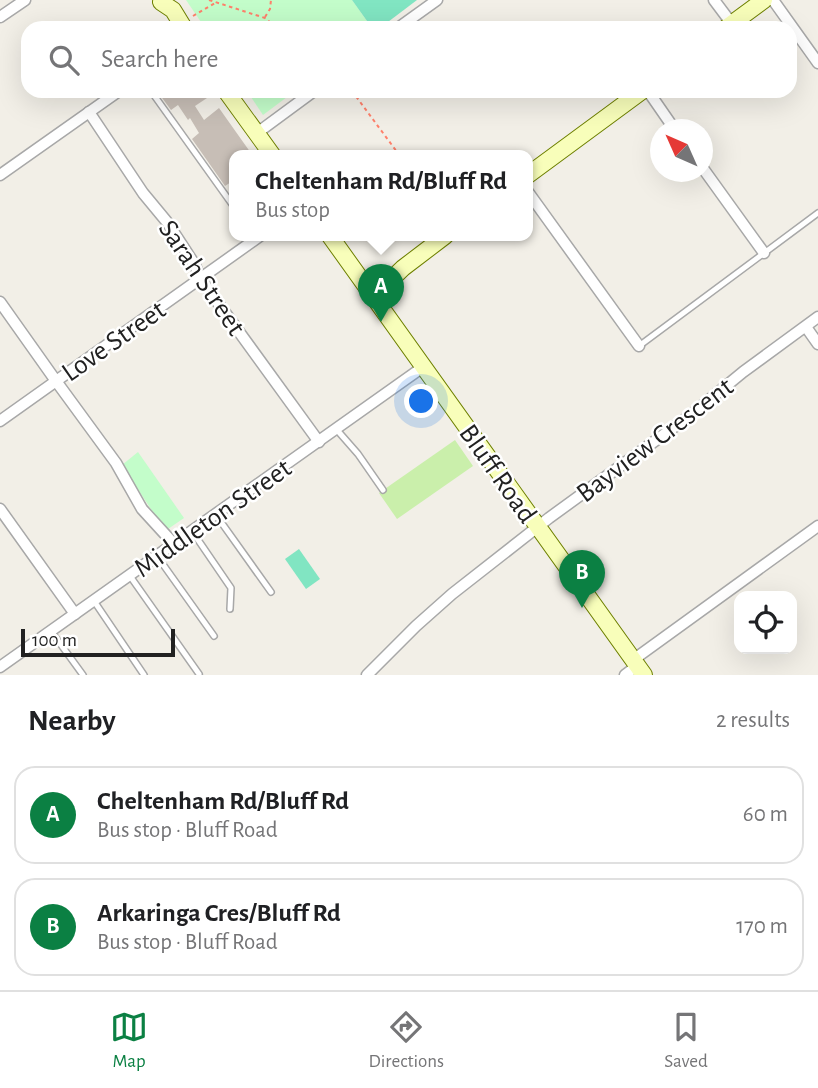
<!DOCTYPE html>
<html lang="en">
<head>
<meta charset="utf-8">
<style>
	body { margin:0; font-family:"Alegreya Sans",sans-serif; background:#f2f2f2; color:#202124 }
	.controls { position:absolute; right:21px; bottom:21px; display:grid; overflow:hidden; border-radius:14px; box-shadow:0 7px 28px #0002 }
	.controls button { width:63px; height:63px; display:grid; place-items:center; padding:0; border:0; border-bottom:2px solid #e0e0e0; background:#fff; color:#202124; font:35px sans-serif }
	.compass { position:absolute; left:650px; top:119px; width:63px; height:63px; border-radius:50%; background:#fff; box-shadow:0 7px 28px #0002; rotate:315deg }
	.scale { position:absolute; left:21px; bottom:18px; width:154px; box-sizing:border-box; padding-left:7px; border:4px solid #212121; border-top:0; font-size:19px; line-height:24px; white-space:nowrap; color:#212121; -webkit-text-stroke:5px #fff; paint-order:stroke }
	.you { position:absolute; left:422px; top:402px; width:24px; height:24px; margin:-18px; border:5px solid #fff; border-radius:50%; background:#1a73e8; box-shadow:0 0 0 10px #1a73e833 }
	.badge { display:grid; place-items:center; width:46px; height:46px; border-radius:50%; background:#0b8043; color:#fff; font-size:23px; font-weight:700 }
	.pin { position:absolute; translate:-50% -58px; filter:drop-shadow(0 2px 4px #0008) }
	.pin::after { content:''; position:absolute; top:37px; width:24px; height:21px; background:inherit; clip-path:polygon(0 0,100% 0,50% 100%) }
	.popup { position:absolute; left:229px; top:150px; width:304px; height:91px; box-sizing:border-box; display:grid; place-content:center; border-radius:14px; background:#fff; filter:drop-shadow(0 2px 5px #0005); font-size:23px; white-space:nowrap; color:#757577 }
	.popup b { font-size:26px; color:#202124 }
	.popup::after { content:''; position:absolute; left:50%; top:100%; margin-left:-14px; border:14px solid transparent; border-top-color:#fff }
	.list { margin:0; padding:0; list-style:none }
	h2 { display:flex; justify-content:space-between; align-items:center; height:91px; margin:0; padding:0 28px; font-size:30px }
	h2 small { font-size:23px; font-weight:400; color:#757577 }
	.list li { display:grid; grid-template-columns:46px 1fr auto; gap:21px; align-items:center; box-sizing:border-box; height:98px; margin:0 14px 14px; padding:0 14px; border:2px solid #e0e0e0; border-radius:21px }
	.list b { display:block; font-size:26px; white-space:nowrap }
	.list p { margin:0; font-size:23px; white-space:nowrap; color:#757577 }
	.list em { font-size:23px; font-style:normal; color:#757577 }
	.icon { flex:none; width:38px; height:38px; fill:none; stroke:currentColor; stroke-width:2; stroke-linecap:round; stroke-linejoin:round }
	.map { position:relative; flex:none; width:818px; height:675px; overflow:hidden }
	.search { position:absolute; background:#fff; box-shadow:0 7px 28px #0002; left:21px; right:21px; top:21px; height:77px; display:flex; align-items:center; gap:18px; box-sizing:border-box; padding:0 24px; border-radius:21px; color:#757577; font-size:26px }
	.sheet { height:315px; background:#fff }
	nav { display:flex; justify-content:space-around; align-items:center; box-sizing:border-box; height:98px; border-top:2px solid #e0e0e0; background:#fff; font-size:19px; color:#757577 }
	nav a { display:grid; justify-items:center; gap:4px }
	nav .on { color:#0b8043 }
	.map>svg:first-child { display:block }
</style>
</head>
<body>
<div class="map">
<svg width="818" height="675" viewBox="0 0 818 675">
	<rect width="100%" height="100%" fill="#f2efe7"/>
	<path fill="#caefab" d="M455,440L473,466L397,519L379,493Z"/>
	<g fill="#c3fdca">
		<path d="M186,0H352L372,28H205Z"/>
		<path d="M247,91H295L263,115Z"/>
		<path d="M138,452L184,518L168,529L160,523L122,465Z"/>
	</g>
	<g fill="#81e5c2">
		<path d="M352,0H417L380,28H372Z"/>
		<path d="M299,549L320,579L306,589L285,559Z"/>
	</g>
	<path fill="#c7beb6" d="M157,91H183L188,98L198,91H202L207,98L195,106L204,120L219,108L253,156H234V180L225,186L192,139L199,133L190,118L188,120L178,105L171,110Z"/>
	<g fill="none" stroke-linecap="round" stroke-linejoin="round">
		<g stroke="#a8a8a8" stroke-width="8">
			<g id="lane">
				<path d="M151,91L234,207"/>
				<path d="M639,346L818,213"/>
				<path d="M337,430L358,454L383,490"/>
				<path d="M216,515L271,592"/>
				<path d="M192,531L231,588L230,609"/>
				<path d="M157,556L214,636"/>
				<path d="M130,576L199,674"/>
				<path d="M94,601L144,675"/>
				<path d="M51,631L83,675"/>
			</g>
		</g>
		<g stroke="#a8a8a8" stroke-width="13">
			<g id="street">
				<path d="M714,0L732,24"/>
				<path d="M773,0L818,63"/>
				<path d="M0,17L25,0"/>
				<path d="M398,28L437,0"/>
				<path d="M648,91L675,130"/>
				<path d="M89,112L143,193L167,222L195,265L200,278L319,442"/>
				<path d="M257,133L314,91"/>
				<path d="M702,167L764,253"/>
				<path d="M0,175L119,91"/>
				<path d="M528,192L639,346"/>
				<path d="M0,302L56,381L116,463L142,509L174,544"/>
				<path d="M806,327L818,344"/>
				<path d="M0,421L260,236"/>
				<path d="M0,509L75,614"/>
				<path d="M633,660L818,526"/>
				<path d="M0,667L423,367"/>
				<path d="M367,675L416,626L452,594L549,518L692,414L743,372L818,317"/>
				<path d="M625,675L637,666"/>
			</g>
		</g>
		<g stroke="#6e8000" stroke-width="18">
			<g id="secondary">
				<path d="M161,2L173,10L184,28"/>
				<path d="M726,28L764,0"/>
				<path d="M226,91L273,156"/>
				<path d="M528,175L642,91"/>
				<path d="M330,236L644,675"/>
				<path d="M373,297L403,268L445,236"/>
			</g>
		</g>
		<g stroke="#ff806b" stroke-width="2" stroke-dasharray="3.5 3.5" stroke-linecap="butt">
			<path d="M209,0L265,18L277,28"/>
			<path d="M193,16L215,3"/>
			<path d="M265,17L270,9L271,0"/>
			<path d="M352,91L400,156"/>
		</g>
		<use href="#lane" stroke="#fff" stroke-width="5"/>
		<use href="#street" stroke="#fff" stroke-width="10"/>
		<use href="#secondary" stroke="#f8feba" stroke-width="16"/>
	</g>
	<g text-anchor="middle" stroke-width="5" stroke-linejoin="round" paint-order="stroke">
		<g font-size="28" fill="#212121" stroke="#fff">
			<text transform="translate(203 277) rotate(56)" y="10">Sarah Street</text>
			<text transform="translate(113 340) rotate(-35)" y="10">Love Street</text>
			<text transform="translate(654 439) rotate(-37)" y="10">Bayview Crescent</text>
			<text transform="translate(499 473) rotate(55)" y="10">Bluff Road</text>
			<text transform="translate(212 517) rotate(-35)" y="10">Middleton Street</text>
		</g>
	</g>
</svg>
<div class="controls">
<button><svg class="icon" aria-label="locate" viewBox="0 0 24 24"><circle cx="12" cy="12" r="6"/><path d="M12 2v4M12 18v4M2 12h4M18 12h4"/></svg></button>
</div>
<svg class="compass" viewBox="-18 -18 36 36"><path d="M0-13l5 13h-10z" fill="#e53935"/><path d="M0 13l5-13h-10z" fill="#757577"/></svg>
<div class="scale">100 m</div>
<div class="you"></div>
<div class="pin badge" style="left:381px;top:322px">A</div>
<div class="popup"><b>Cheltenham Rd/Bluff Rd</b>Bus stop</div>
<div class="pin badge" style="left:582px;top:608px">B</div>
<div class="search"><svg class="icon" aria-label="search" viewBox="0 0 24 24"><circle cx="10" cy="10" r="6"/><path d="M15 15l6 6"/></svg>Search here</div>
</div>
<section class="sheet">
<h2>Nearby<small>2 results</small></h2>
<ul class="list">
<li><span class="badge">A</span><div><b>Cheltenham Rd/Bluff Rd</b><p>Bus stop · Bluff Road</p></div><em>60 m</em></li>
<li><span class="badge">B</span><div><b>Arkaringa Cres/Bluff Rd</b><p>Bus stop · Bluff Road</p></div><em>170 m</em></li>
</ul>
</section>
<nav>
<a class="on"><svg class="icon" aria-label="map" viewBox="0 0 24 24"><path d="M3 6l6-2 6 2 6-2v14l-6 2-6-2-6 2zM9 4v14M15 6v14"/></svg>Map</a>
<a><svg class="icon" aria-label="directions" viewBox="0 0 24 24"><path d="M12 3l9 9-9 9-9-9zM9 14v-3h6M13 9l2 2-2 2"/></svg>Directions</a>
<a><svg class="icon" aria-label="saved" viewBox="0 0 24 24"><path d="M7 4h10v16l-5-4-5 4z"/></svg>Saved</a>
</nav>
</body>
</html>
